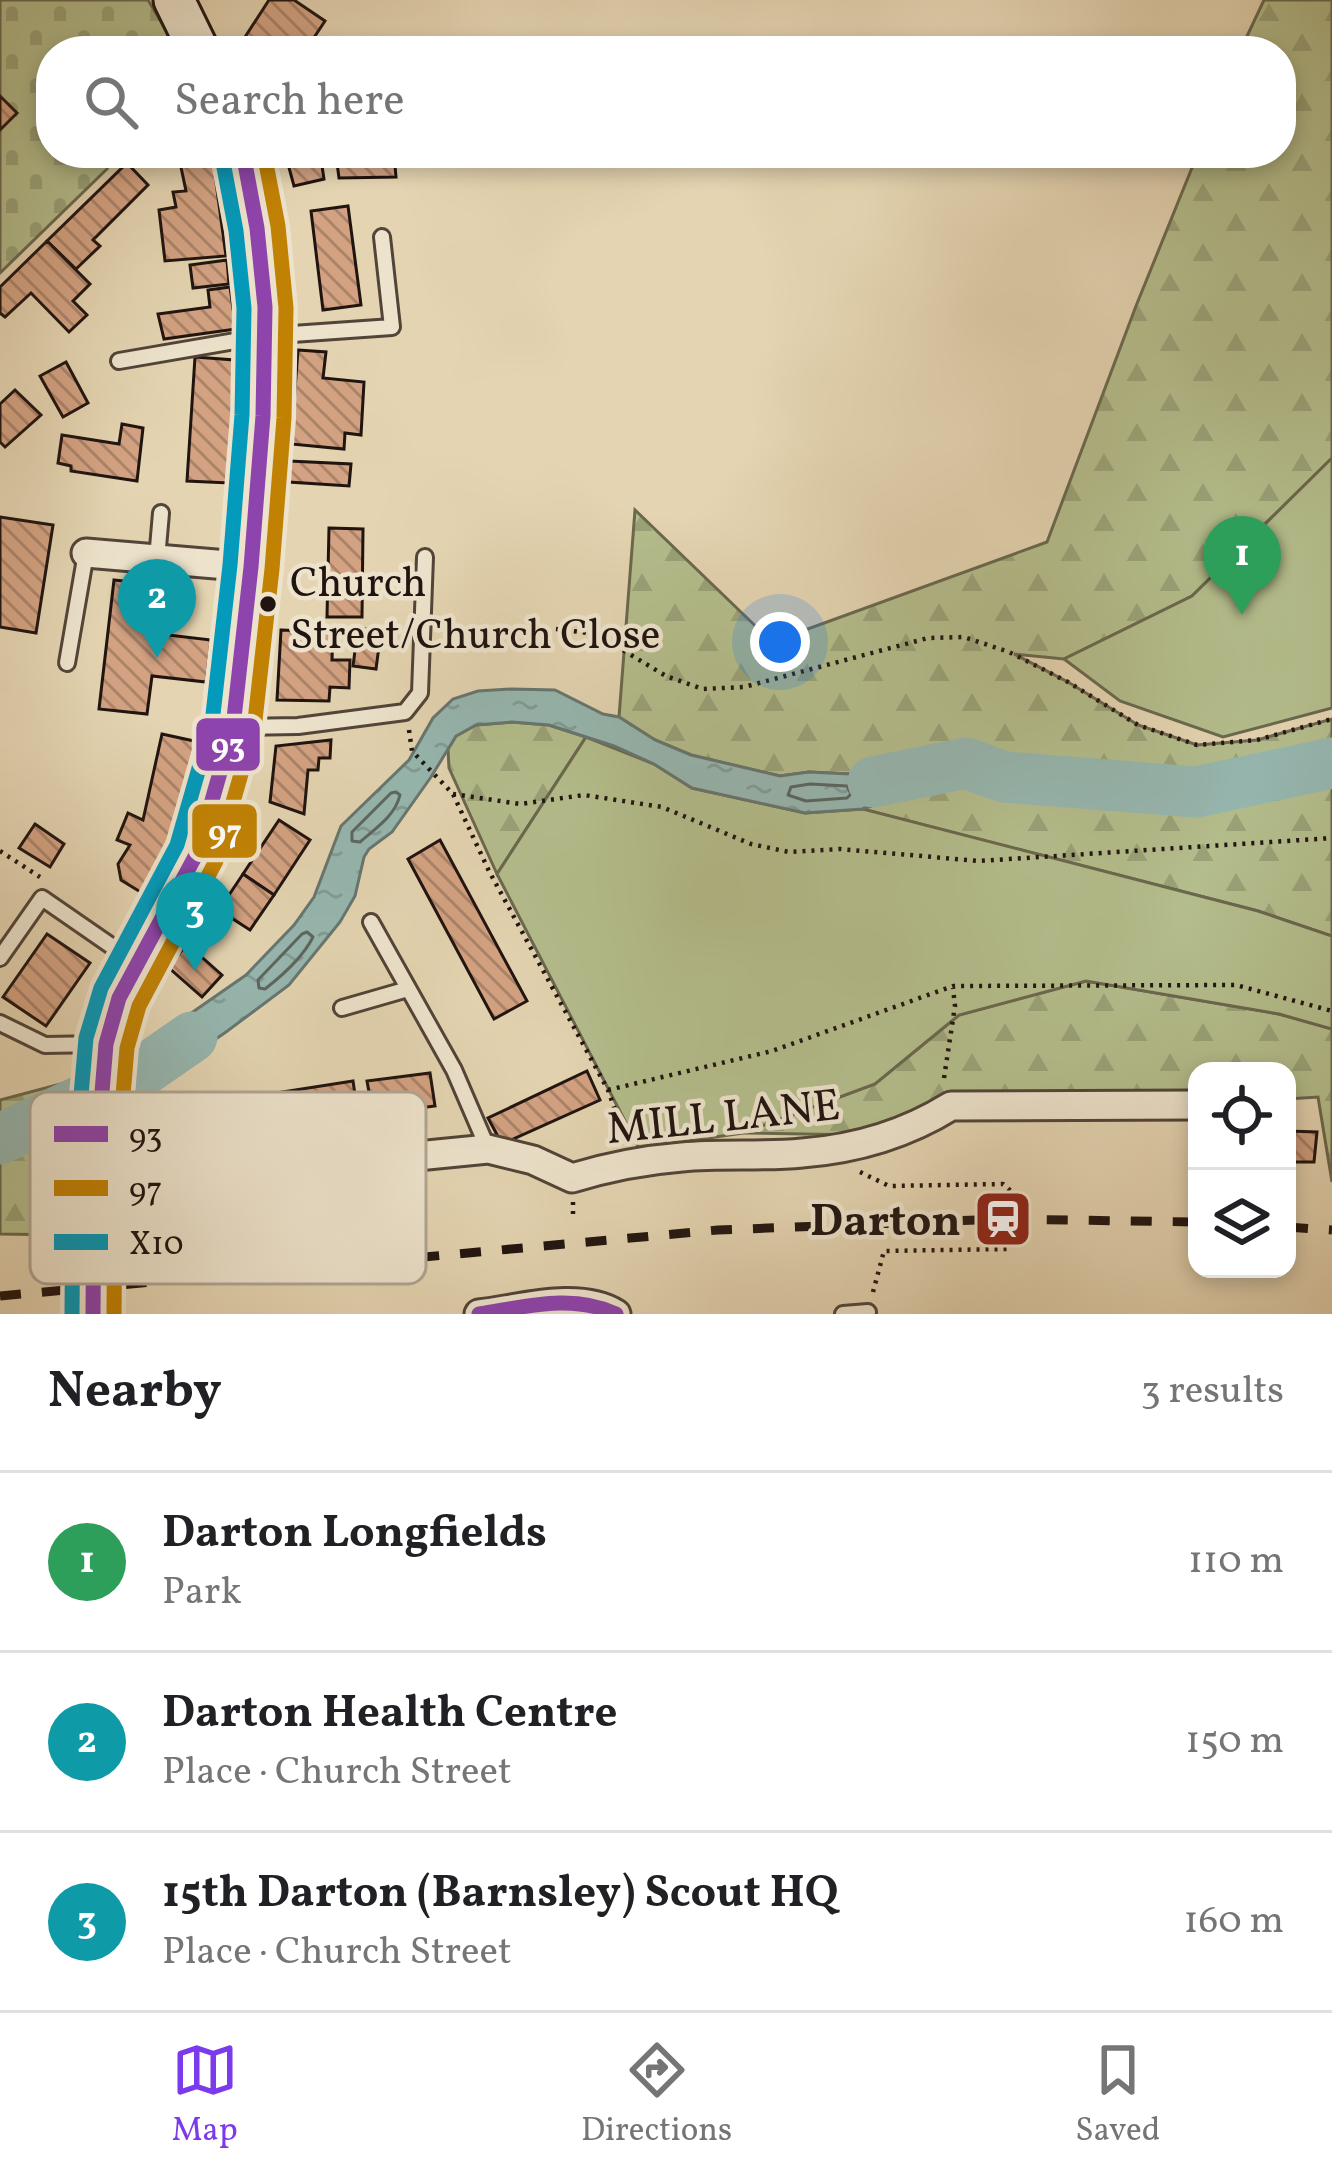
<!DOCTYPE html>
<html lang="en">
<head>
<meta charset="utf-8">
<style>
	body { margin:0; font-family:Vollkorn,serif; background:#f2f2f2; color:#202124 }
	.controls { position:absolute; right:36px; bottom:36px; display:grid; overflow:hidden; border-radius:24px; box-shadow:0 6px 18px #0003 }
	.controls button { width:108px; height:108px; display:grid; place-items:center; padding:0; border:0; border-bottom:3px solid #e0e0e0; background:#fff; color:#202124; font:60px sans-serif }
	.you { position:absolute; left:780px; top:642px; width:42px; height:42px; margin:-30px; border:9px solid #fff; border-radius:50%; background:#1a73e8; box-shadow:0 0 0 18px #1a73e833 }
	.badge { display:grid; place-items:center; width:78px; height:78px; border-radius:50%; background:#7c3aed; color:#fff; font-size:39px; font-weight:700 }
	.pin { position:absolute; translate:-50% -99px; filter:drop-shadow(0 3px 6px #0008) }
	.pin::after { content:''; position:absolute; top:63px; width:42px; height:36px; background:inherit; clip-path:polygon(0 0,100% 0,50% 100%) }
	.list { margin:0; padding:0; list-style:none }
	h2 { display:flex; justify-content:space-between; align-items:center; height:156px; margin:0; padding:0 48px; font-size:51px }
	h2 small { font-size:39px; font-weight:400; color:#757577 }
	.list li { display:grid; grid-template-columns:78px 1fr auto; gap:36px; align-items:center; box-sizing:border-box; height:180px; padding:0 48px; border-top:3px solid #e0e0e0 }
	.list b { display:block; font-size:45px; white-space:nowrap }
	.list p { margin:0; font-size:39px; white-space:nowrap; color:#757577 }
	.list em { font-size:39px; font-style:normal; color:#757577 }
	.icon { flex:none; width:66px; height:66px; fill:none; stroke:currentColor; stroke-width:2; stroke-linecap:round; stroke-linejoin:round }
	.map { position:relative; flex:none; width:1332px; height:1314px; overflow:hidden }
	.search { position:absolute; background:#fff; box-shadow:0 6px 18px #0003; left:36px; right:36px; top:36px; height:132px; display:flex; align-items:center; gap:30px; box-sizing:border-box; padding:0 42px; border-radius:48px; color:#757577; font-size:45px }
	.sheet { height:696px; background:#fff }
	nav { display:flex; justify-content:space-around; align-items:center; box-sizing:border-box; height:168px; border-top:3px solid #e0e0e0; background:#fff; font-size:33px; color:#757577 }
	nav a { display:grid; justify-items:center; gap:6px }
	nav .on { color:#7c3aed }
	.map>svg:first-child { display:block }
</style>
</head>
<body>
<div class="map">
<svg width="1332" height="1314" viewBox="0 0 1332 1314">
	<defs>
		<pattern id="forest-firs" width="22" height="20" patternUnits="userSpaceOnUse" patternTransform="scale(3)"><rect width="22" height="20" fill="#b4bd8c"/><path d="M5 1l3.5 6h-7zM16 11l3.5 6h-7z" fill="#9aa278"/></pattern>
		<pattern id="cemetery-stones" width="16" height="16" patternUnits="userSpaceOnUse" patternTransform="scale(3)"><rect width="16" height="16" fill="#b4bd8c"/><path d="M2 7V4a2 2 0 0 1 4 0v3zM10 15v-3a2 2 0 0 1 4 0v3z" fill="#9aa278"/></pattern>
		<pattern id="water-ripples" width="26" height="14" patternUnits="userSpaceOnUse" patternTransform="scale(3)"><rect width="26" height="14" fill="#96b7b0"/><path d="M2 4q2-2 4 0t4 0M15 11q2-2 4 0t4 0" fill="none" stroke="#819c96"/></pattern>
		<pattern id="building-back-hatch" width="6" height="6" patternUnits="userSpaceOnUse" patternTransform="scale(3)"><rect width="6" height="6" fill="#d3a282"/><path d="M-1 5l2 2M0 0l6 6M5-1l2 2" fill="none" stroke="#ab8369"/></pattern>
	</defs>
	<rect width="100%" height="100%" fill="#e4d4b1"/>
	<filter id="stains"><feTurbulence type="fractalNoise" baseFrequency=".00167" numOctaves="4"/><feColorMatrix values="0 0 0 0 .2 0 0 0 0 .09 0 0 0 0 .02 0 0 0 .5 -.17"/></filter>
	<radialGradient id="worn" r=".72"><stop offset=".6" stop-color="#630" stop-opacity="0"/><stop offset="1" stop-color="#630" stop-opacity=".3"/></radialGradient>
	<g fill="url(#forest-firs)" stroke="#6a684e" stroke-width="3">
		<path d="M1264,0H1332V458L1192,596L1064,659L1014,654L1068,682L1138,725L1197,745L1257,740L1332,719V936L1258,911L862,809L945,781L936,762L891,772L850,774L809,772L780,776L691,755L655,740L619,717L635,510L772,642L1047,542L1136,306L1198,153H1281V51H1240Z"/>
		<path d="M512,722L549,725L586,737L497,874L449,768L448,749L456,736L476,725Z"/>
		<path d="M1086,981L1279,1014L1332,1029V1182L1318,1097L1287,1099V1071H1197V1106H951L861,1135L743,1133L875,1084L959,1015Z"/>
		<path d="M83,1078L64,1235L0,1234V1100Z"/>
	</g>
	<path fill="url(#cemetery-stones)" stroke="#6a684e" stroke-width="3" d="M0,0H148L178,50L51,51V153H114L107,169L0,273Z"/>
	<g fill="#b4bd8c" stroke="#6a684e" stroke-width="3">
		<path d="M1332,458V708L1223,737L1120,701L1064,659L1192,596Z"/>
		<path d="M586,737L654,764L692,788L805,813L863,809L1258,911L1332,936V1029L1279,1014L1086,981L959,1015L875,1084L743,1133L639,1148L497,874Z"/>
	</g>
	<path fill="url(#water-ripples)" stroke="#677670" stroke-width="3" d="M512,689L555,690L603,714L619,717L655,740L691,755L780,776L809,772L850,774L891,772L936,762L946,780L862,809L805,813L692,788L654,764L614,746L549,725L512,722L476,725L456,736L431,777L392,832L369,849L364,857L355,896L340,922L289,985L226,1032L148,1085L128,1107L139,1045L151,1041L246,975L294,925L314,897L341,826L409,760L433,718L453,699L478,691Z"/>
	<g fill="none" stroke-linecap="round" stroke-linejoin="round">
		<g stroke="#5b6660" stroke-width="3">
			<path d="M810,784L847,786L851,794L847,798L806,801L788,795L791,787Z"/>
			<path d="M396,792L400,795C395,816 376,828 360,842L352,841V832L391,793Z"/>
			<path d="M307,932L313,937C303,957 283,975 265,989L259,988L258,980L302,934Z"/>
		</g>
		<g stroke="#96b7b0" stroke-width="51">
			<path d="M873,782L966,763L1004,777L1196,792L1332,763"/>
			<path d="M0,1139L140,1073L192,1037"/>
		</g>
	</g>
	<g fill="url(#building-back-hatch)" stroke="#201410" stroke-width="3">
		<path d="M269,0H294L325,21L305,51H236Z"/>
		<path d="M0,96L17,113L0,130Z"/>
		<path d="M178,153H212L226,256L165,261L159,210L176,207L173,192L186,191Z"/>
		<path d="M285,153L394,154L396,177L339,178L337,163L322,166L324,179L294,186Z"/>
		<path d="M127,163L148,185L93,240L100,246L76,269L47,241Z"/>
		<path d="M348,206L361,305L323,310L311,211Z"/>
		<path d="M47,241L90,284L73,301L87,315L69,332L31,293L5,317L0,313V287Z"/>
		<path d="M227,260L229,284L193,288L190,265Z"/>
		<path d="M230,287L236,329L164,339L158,314L210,307L208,290Z"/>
		<path d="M298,350L326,352L323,378L364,382L361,435L345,433L344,449L291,444Z"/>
		<path d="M195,357L234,360L229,483L187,481Z"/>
		<path d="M66,362L88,403L63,417L40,376Z"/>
		<path d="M15,390L41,415L5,447L0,442V404Z"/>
		<path d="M122,424L143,428L137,481L71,471V466L58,463L62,435L119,444Z"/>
		<path d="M289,461L351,464L349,486L289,482Z"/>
		<path d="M0,517L53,525L36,633L0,627Z"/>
		<path d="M329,528L363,529L362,617H327Z"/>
		<path d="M114,580L161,585L157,623L169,624L168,635L211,640L206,682L152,676L147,714L99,709Z"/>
		<path d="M358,628L381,631L376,669L353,666Z"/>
		<path d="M281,630L333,632L332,660H350L349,688L330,687L329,701L277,700Z"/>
		<path d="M162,734L203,743L178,843L147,896L121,880L118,864L130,845L117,840L128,813L143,820Z"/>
		<path d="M331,740L330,758H319L318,770H308L304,814L270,802L276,746Z"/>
		<path d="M279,820L310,840L274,895L243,874Z"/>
		<path d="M35,824L64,844L50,867L19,848Z"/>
		<path d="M440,840L527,1001L494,1019L408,859Z"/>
		<path d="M243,874L274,895L250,930L219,910Z"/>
		<path d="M47,934L90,963L46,1026L3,997Z"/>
		<path d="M187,944L222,975L202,997L168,967Z"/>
		<path d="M587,1071L600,1100L502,1144L488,1118Z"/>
		<path d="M430,1073L435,1106L373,1114L367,1081Z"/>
		<path d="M353,1081L358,1115L281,1126L276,1093Z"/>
		<path d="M1287,1131L1317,1132L1314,1162H1287Z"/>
	</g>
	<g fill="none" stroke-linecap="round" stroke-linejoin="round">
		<g stroke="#514438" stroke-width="20">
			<g id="service">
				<path d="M119,361L264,336L392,327L382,237"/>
				<path d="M157,559L161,513"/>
				<path d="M67,663L86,553"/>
				<path d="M239,727L298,726L405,712L420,693L425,557"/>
				<path d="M371,922L454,1070L488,1149"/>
				<path d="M0,958L42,898L136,963"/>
				<path d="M342,1008L408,989"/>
				<path d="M0,1023L45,1045L101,1044"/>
				<path d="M843,1314L868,1312"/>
			</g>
		</g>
		<g stroke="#514438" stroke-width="33">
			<g id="minor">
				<path d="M86,553L251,567"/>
				<path d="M94,1188L488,1149L533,1160L572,1178C608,1167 644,1160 682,1157C722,1153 762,1157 802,1153C855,1149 906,1134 951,1106L1197,1105"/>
				<path d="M479,1314C520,1309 580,1291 616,1314"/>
			</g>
		</g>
		<g stroke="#201410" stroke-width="45">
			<g id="secondary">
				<path d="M174,0L199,51"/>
				<path d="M93,1314L94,1188L106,1044L119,998L197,853L233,727L251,567L263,416L264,336L265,307L257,228L243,153"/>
			</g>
		</g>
		<g stroke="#201410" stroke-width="4.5" stroke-dasharray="3 6" stroke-linecap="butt">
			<path d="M556,629L596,634L666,676L703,689L744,687L928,638L964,637L1009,652L1068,682L1138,725L1197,745L1257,740L1332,719"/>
			<path d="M409,730L412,751L453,794L489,871L608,1090L624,1135"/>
			<path d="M453,794L520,804L584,795L662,807L751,844L789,852L840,849L979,861L1332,838"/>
			<path d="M0,851L40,877"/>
			<path d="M944,1078L955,1006L953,988"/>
			<path d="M608,1090L772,1051L953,986L1236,985L1332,1011"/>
			<path d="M860,1172L889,1186L1003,1184L1013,1193"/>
			<path d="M573,1202V1215"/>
			<path d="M873,1292L884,1251L1007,1249"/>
		</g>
		<use href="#service" stroke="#ede3cc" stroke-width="14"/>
		<use href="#minor" stroke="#ede3cc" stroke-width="27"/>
		<use href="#secondary" stroke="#ede3cc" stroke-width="39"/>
		<g stroke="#201410" stroke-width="9" stroke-dasharray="21 21" stroke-linecap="butt">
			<path d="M1287,1227L1332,1230"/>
			<path d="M0,1296L718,1230L1003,1219L1197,1222"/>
		</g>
		<g stroke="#ede3cc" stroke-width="24">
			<g id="bus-1">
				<path d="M93,1314L94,1188L106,1044L119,998L197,853L233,727L251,567L263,416L265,307L257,228L243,153"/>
				<path d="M479,1314C525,1307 572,1293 616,1314"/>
			</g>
		</g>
		<g stroke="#ede3cc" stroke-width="24">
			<path id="bus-2" d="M114,1314L115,1189L127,1048L139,1006L216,861L254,729L272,569L284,418L286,308L278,226L264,153"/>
		</g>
		<g stroke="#ede3cc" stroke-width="24">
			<path id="bus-3" d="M72,1314L73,1186L86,1038L101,988L177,845L212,723L230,565L242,415L244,308L236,231L222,157"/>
		</g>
		<use href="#bus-1" stroke="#8e44ad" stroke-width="15"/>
		<use href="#bus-2" stroke="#c18204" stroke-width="15"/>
		<use href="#bus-3" stroke="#039abb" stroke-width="15"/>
	</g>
	<defs>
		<g id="station-square" transform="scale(3)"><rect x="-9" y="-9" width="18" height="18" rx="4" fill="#8f2418" stroke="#ede3cc"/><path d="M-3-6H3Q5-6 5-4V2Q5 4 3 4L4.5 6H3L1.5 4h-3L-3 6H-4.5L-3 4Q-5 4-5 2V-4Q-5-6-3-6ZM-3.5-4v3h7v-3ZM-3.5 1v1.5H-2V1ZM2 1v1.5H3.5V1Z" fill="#fff"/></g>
	</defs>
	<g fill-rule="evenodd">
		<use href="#station-square" x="1003" y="1219"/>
	</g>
	<circle fill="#201410" stroke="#ede3cc" stroke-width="4.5" cx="268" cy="604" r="10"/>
	<g text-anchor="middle" stroke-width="9" stroke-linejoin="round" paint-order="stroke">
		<g font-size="42" fill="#201410" stroke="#ede3cc" text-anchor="start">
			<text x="290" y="596">Church<tspan x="290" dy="52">Street/Church Close</tspan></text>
		</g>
		<g font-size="45" fill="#201410" stroke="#ede3cc">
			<text transform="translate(723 1115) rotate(-6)" y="16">MILL LANE</text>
		</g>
		<g font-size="45" font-weight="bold" fill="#201410" stroke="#ede3cc" text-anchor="end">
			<text x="961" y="1235">Darton</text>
		</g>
	</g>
	<rect x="30" y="1092" width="396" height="192" rx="18" fill="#ede3cc" stroke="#b0a594" stroke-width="3"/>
	<rect x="54" y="1126" width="54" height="16" fill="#8e44ad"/>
	<rect x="54" y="1180" width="54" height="16" fill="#c18204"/>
	<rect x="54" y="1234" width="54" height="16" fill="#039abb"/>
	<g font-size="33" fill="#201410">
		<text x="129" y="1146">93</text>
		<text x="129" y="1200">97</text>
		<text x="129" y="1254">X10</text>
	</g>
	<g stroke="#ede3cc" stroke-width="4.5">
		<rect x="194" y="716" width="68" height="57" rx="12" fill="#8e44ad"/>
		<rect x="190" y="802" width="69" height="58" rx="12" fill="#c18204"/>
	</g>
	<g font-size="33" text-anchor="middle" font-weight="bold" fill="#fff">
		<text x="228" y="756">93</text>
		<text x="225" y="843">97</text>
	</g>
	<rect width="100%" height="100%" filter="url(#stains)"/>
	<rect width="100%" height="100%" fill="url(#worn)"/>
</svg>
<div class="controls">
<button><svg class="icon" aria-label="locate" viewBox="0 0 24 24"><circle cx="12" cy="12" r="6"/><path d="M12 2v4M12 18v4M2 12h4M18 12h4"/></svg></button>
<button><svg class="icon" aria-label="layers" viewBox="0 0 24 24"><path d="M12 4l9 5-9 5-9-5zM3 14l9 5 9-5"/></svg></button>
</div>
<div class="you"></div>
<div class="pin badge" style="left:1242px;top:615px;background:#2e9e5b">1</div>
<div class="pin badge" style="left:157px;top:658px;background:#0f9aa8">2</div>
<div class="pin badge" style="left:195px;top:971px;background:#0f9aa8">3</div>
<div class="search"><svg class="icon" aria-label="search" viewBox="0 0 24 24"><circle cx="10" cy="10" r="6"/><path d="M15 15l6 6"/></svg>Search here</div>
</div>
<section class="sheet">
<h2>Nearby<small>3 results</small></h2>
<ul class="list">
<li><span class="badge" style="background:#2e9e5b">1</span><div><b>Darton Longfields</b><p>Park</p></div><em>110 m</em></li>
<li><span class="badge" style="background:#0f9aa8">2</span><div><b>Darton Health Centre</b><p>Place · Church Street</p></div><em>150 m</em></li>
<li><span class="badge" style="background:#0f9aa8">3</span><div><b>15th Darton (Barnsley) Scout HQ</b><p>Place · Church Street</p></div><em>160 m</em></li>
</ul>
</section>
<nav>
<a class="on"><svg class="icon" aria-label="map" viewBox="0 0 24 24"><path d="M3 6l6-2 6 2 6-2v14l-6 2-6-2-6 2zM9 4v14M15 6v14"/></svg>Map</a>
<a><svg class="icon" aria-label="directions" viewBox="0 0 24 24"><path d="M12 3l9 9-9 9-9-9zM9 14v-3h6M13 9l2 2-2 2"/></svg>Directions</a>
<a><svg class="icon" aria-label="saved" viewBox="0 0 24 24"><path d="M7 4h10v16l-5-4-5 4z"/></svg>Saved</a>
</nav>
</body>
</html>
